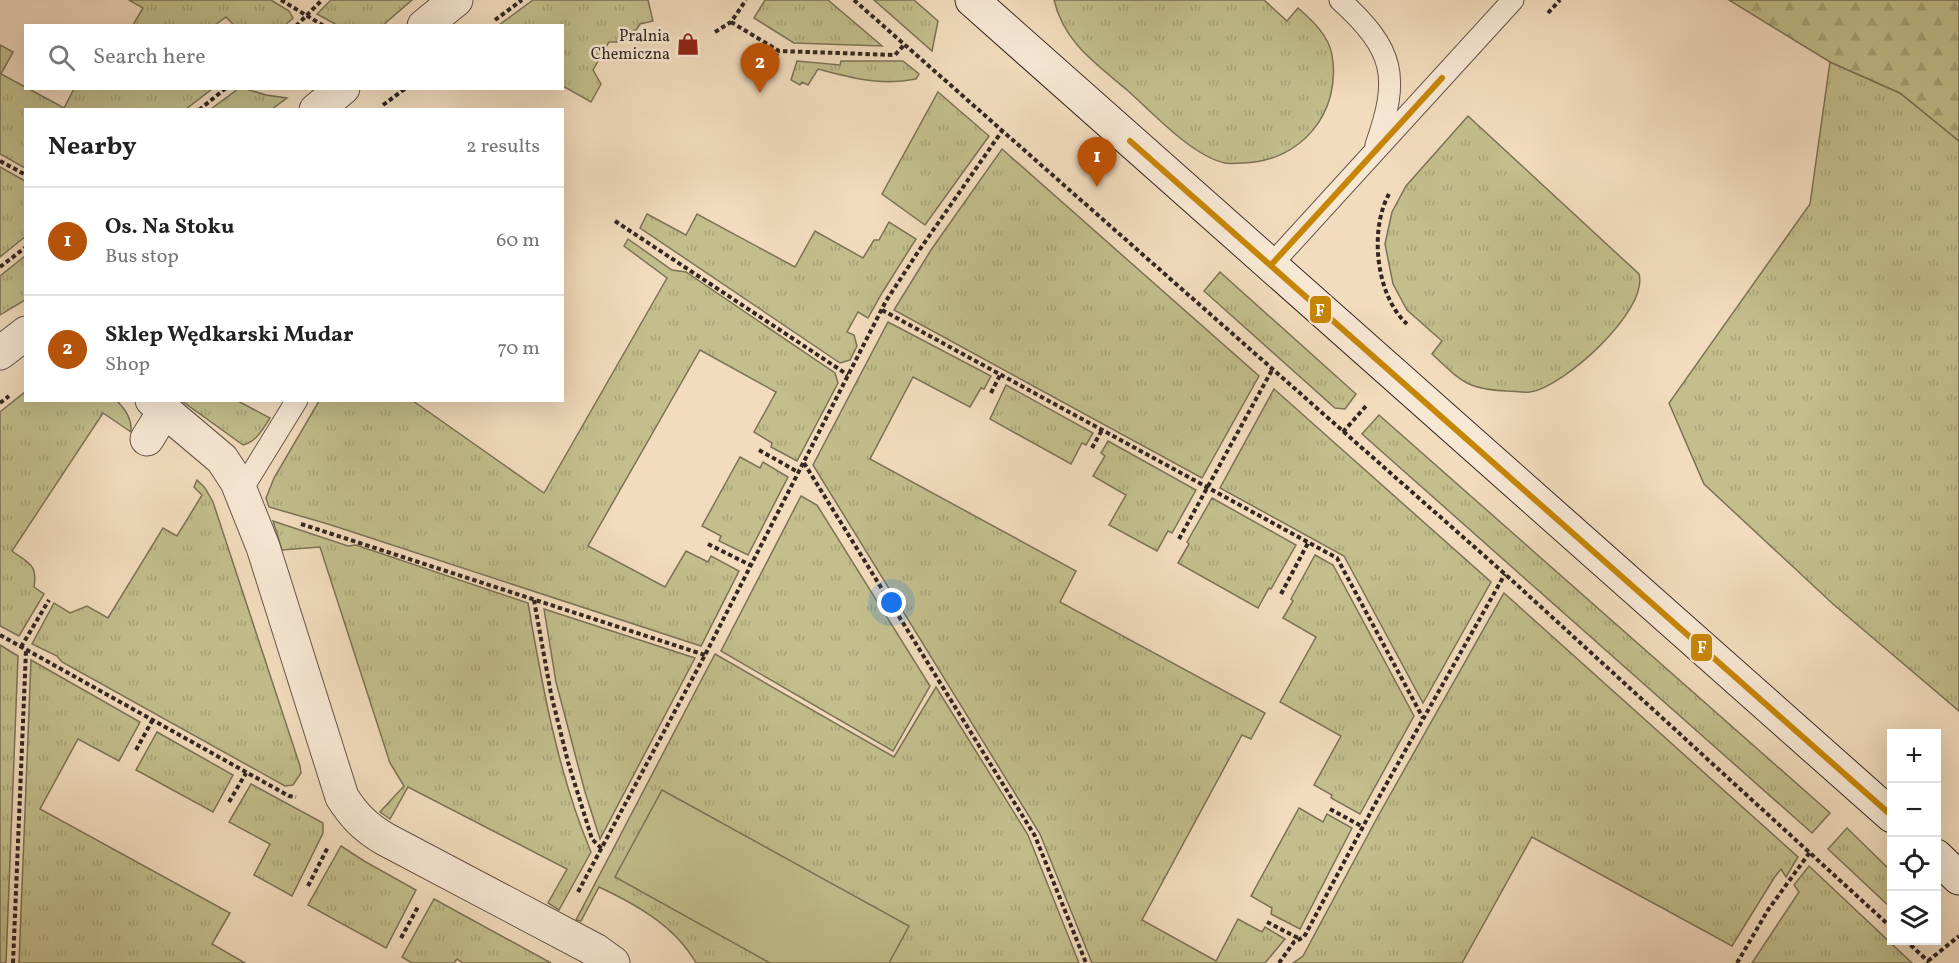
<!DOCTYPE html>
<html lang="en">
<head>
<meta charset="utf-8">
<style>
	body { margin:0; font-family:Vollkorn,serif; background:#f6f6f6; color:#222 }
	.controls { position:absolute; right:18px; bottom:18px; display:grid; overflow:hidden; border-radius:0px; box-shadow:0 6px 24px #0002 }
	.controls button { width:54px; height:54px; display:grid; place-items:center; padding:0; border:0; border-bottom:2px solid #e0e0e0; background:#fff; color:#222; font:30px sans-serif }
	.you { position:absolute; left:892px; top:603px; width:21px; height:21px; margin:-15px; border:4px solid #fff; border-radius:50%; background:#1a73e8; box-shadow:0 0 0 9px #1a73e833 }
	.badge { display:grid; place-items:center; width:39px; height:39px; border-radius:50%; background:#b45309; color:#fff; font-size:20px; font-weight:700 }
	.pin { position:absolute; translate:-50% -50px; filter:drop-shadow(0 2px 3px #0008) }
	.pin::after { content:''; position:absolute; top:32px; width:21px; height:18px; background:inherit; clip-path:polygon(0 0,100% 0,50% 100%) }
	.list { margin:0; padding:0; list-style:none }
	h2 { display:flex; justify-content:space-between; align-items:center; height:78px; margin:0; padding:0 24px; font-size:26px }
	h2 small { font-size:20px; font-weight:400; color:#767676 }
	.list li { display:grid; grid-template-columns:39px 1fr auto; gap:18px; align-items:center; box-sizing:border-box; height:108px; padding:0 24px; border-top:2px solid #e0e0e0 }
	.list b { display:block; font-size:22px; white-space:nowrap }
	.list p { margin:0; font-size:20px; white-space:nowrap; color:#767676 }
	.list em { font-size:20px; font-style:normal; color:#767676 }
	.icon { flex:none; width:33px; height:33px; fill:none; stroke:currentColor; stroke-width:2; stroke-linecap:round; stroke-linejoin:round }
	.map { position:relative; flex:none; width:1959px; height:963px; overflow:hidden }
	.search { position:absolute; background:#fff; box-shadow:0 6px 24px #0002; left:24px; top:24px; width:540px; height:66px; display:flex; align-items:center; gap:15px; box-sizing:border-box; padding:0 21px; border-radius:0px; color:#767676; font-size:22px }
	.panel { position:absolute; background:#fff; box-shadow:0 6px 24px #0002; left:24px; top:108px; width:540px; height:294px; border-radius:0px }
	.map>svg:first-child { display:block }
</style>
</head>
<body>
<div class="map">
<svg width="1959" height="963" viewBox="0 0 1959 963">
	<defs>
		<pattern id="grass-tufts" width="24" height="20" patternUnits="userSpaceOnUse" patternTransform="scale(1.5)"><rect width="24" height="20" fill="#c3be8c"/><path d="M3 7l-1-3M5 7V3M7 7l1-3M15 17l-1-3M17 17v-4M19 17l1-3" fill="none" stroke="#a8a378"/></pattern>
		<pattern id="forest-firs" width="22" height="20" patternUnits="userSpaceOnUse" patternTransform="scale(1.5)"><rect width="22" height="20" fill="#c3be8c"/><path d="M5 1l3.5 6h-7zM16 11l3.5 6h-7z" fill="#a8a378"/></pattern>
	</defs>
	<rect width="100%" height="100%" fill="#f2dcbd"/>
	<filter id="stains"><feTurbulence type="fractalNoise" baseFrequency=".00333" numOctaves="4"/><feColorMatrix values="0 0 0 0 .2 0 0 0 0 .09 0 0 0 0 .02 0 0 0 .5 -.17"/></filter>
	<radialGradient id="worn" r=".72"><stop offset=".6" stop-color="#630" stop-opacity="0"/><stop offset="1" stop-color="#630" stop-opacity=".3"/></radialGradient>
	<g fill="url(#grass-tufts)" stroke="#7c7257" stroke-width="1.5">
		<path d="M129,0H271L289,11L293,18L285,25H234L226,17L215,25H133L143,8Z"/>
		<path d="M331,0H412L382,26L337,25L317,14Z"/>
		<path d="M533,0H648L653,21L640,24L636,30L632,31L625,42H609L593,70L601,84L591,102L563,86L562,26L499,25Z"/>
		<path d="M765,0H828L882,46L794,43L754,18Z"/>
		<path d="M874,0H914L938,21L932,51Z"/>
		<path d="M1054,0H1264L1287,21L1298,8C1312,20 1329,36 1332,55C1342,113 1300,162 1243,163C1237,163 1230,164 1225,163C1192,156 1153,113 1127,90C1095,63 1064,42 1054,0Z"/>
		<path d="M0,45L13,52L1,74L64,108L74,89H212L186,109L26,110L25,168L0,154Z"/>
		<path d="M797,61L840,65L841,61H903L919,74L916,79C881,86 851,78 818,69L808,85L802,82L800,85L791,80Z"/>
		<path d="M1830,62L1900,93L1959,141V711L1833,604L1704,484L1669,403L1810,204Z"/>
		<path d="M238,89H246L266,95L287,98L272,109H211Z"/>
		<path d="M938,92L989,136L925,225L882,194Z"/>
		<path d="M1468,116L1639,274C1649,310 1564,387 1530,392C1523,393 1514,391 1507,391C1466,389 1461,381 1432,354L1442,341L1407,310L1393,284L1385,244L1392,212L1406,186Z"/>
		<path d="M1002,149L1259,376L1202,478L894,310L931,250Z"/>
		<path d="M0,167L25,181L26,236L0,257Z"/>
		<path d="M647,214L686,235L697,214L795,267L815,231L863,258L874,240H879L889,222L916,239L882,293L868,318L858,312L847,332L854,335L857,346L850,360L840,363L640,228Z"/>
		<path d="M628,239L672,270L686,272L835,373L838,383L797,461L771,447L772,443L754,432L776,392L700,350L588,546L665,587L686,551L708,562L711,556L739,571L701,646L328,524L269,507L266,498L274,478L319,401H413L544,493L667,278L624,246Z"/>
		<path d="M25,256V300L0,315V276Z"/>
		<path d="M1220,272L1356,394L1345,409L1335,408L1204,291Z"/>
		<path d="M888,322L991,376L984,389L981,388L970,407L913,377L870,459L1076,571L1060,602L1265,713L1251,739L1242,735L1142,920L1216,961L1238,919L1262,932L1265,927L1285,939L1265,963H1092L1040,834L813,465Z"/>
		<path d="M1006,385L1093,433L1086,445L1082,443L1071,464L990,419Z"/>
		<path d="M1274,389L1491,582L1423,703L1344,556L1220,488Z"/>
		<path d="M25,392L26,400L117,401C126,410 132,419 131,432L103,413L12,551C28,563 38,564 34,587L44,594L19,636L0,626V412Z"/>
		<path d="M182,401H238L270,418C262,430 257,441 243,445Z"/>
		<path d="M1379,415L1830,813L1812,833L1362,434Z"/>
		<path d="M1108,441L1196,490L1172,533L1168,531L1157,551L1109,525L1126,495L1093,476L1105,456L1101,453Z"/>
		<path d="M740,457L760,468L763,462L788,477L748,555L719,541L721,536L702,526Z"/>
		<path d="M197,480L205,488L213,502L300,766L301,773L293,785L285,786L62,662L57,656L32,644L54,603L70,613L87,606L108,618L163,528L177,536L202,495L194,487Z"/>
		<path d="M801,496L817,505L930,686L893,751L721,651Z"/>
		<path d="M1212,498L1296,545L1271,589L1269,588L1258,608L1178,563L1189,544L1187,542Z"/>
		<path d="M273,521L348,546L356,545L528,603C542,685 558,774 591,852L559,910L548,903L567,869L408,787L390,819L380,812L404,786L390,763L320,547L282,550Z"/>
		<path d="M1315,555L1333,565L1414,716L1360,814L1331,798L1332,795L1314,785L1341,736L1280,702L1316,637L1283,618L1293,601L1291,599Z"/>
		<path d="M1504,593L1798,857L1786,877L1781,869L1774,878L1732,946L1532,837L1462,963H1293L1303,956L1377,818Z"/>
		<path d="M544,609L695,658L600,839L585,792L556,682Z"/>
		<path d="M0,645L18,656L6,963H0Z"/>
		<path d="M715,654L894,757L936,687L1028,835L1079,963H696C675,926 637,905 599,887L581,921L576,920Z"/>
		<path d="M31,660L140,722L119,761L78,739L40,809L230,913L212,944L245,963H19Z"/>
		<path d="M157,732L233,775L213,812L136,770Z"/>
		<path d="M251,784L323,823V833L292,896L254,875L270,844L229,822Z"/>
		<path d="M1299,808L1323,822L1327,814L1352,828L1300,929L1271,914L1272,908L1251,896Z"/>
		<path d="M1847,828L1891,871V908L1828,849Z"/>
		<path d="M341,846L364,861L416,890L386,948L308,905Z"/>
		<path d="M1809,866L1912,963H1752L1799,892L1794,885Z"/>
		<path d="M434,899L551,963H463L457,959L454,963H412L402,957Z"/>
	</g>
	<path fill="url(#forest-firs)" stroke="#7c7257" stroke-width="1.5" d="M1729,0H1959V141L1900,93L1830,62Z"/>
	<path fill="#c3be8c" stroke="#7c7257" stroke-width="1.5" d="M662,790L909,926L889,963H770L615,877Z"/>
	<g fill="none" stroke-linecap="round" stroke-linejoin="round">
		<g stroke="#645449" stroke-width="23">
			<g id="lane">
				<path d="M1340,0C1395,50 1400,77 1376,145"/>
				<path d="M1271,265L1513,0"/>
				<path d="M241,491L297,400"/>
			</g>
		</g>
		<g stroke="#645449" stroke-width="35">
			<g id="street">
				<path d="M424,26L456,0"/>
				<path d="M316,110L343,88"/>
				<path d="M0,353L26,333"/>
				<path d="M152,400L222,459L237,482L263,547L342,797C354,816 366,828 385,839L595,950L613,963"/>
				<path d="M147,439L165,410"/>
			</g>
		</g>
		<g stroke="#342722" stroke-width="35">
			<g id="secondary">
				<path d="M972,0L1892,816"/>
				<path d="M1936,856L1959,878"/>
			</g>
		</g>
		<g stroke="#342722" stroke-width="4" stroke-dasharray="4.5 3" stroke-linecap="butt">
			<path d="M281,0L324,26"/>
			<path d="M854,0L1505,574L1892,928"/>
			<path d="M1548,13L1560,0"/>
			<path d="M495,20L522,0"/>
			<path d="M731,22L779,51L895,55L904,45"/>
			<path d="M296,26L322,0"/>
			<path d="M715,32L731,22L746,0"/>
			<path d="M767,70L779,51"/>
			<path d="M383,105L406,88"/>
			<path d="M199,110L226,88"/>
			<path d="M0,161L26,175"/>
			<path d="M1389,194C1369,230 1376,296 1407,324"/>
			<path d="M615,221L848,375"/>
			<path d="M0,267L26,247"/>
			<path d="M882,310L1337,558L1423,718"/>
			<path d="M991,393L1000,375"/>
			<path d="M0,403L9,396"/>
			<path d="M1343,432L1366,406"/>
			<path d="M1092,448L1102,430"/>
			<path d="M759,450L798,472"/>
			<path d="M804,463L1035,836L1086,963"/>
			<path d="M301,524L705,655"/>
			<path d="M1179,539L1272,370"/>
			<path d="M708,544L750,565"/>
			<path d="M1281,594L1308,543"/>
			<path d="M534,600L551,694L568,762L592,839L602,849"/>
			<path d="M0,635L289,796L296,797"/>
			<path d="M21,647L49,600"/>
			<path d="M136,750L152,721"/>
			<path d="M229,802L246,773"/>
			<path d="M1330,809L1363,827"/>
			<path d="M308,886L328,847"/>
			<path d="M578,892L705,655L886,301L918,252L1002,131"/>
			<path d="M1267,922L1300,939"/>
			<path d="M401,938L419,905"/>
			<path d="M1905,940L1929,962"/>
			<path d="M1928,961L1959,936"/>
			<path d="M13,963L26,650"/>
			<path d="M1279,963L1294,942L1304,937L1374,806L1505,574"/>
			<path d="M1737,963L1768,910L1810,852"/>
		</g>
		<use href="#lane" stroke="#f7e8d4" stroke-width="21"/>
		<use href="#street" stroke="#f7e8d4" stroke-width="33"/>
		<use href="#secondary" stroke="#f7e8d4" stroke-width="33"/>
		<g stroke="#f7e8d4" stroke-width="10">
			<g id="bus-1">
				<path d="M1130,141L1892,816"/>
				<path d="M1271,265L1442,78"/>
			</g>
		</g>
		<use href="#bus-1" stroke="#c68608" stroke-width="6"/>
	</g>
	<defs>
		<g id="shop-bare" transform="scale(1.8)"><path d="M-5-2.5h2.3a2.7 3.5 0 0 1 5.4 0H5L5.5 6h-11ZM-1.5-2.5h3a1.5 2.3 0 0 0-3 0Z" fill="#8f2418" stroke="#f7e8d4" stroke-width="2.5" paint-order="stroke"/></g>
	</defs>
	<g fill-rule="evenodd">
		<use href="#shop-bare" x="688" y="44"/>
	</g>
	<g text-anchor="middle" stroke-width="5" stroke-linejoin="round" paint-order="stroke">
		<g font-size="16" fill="#342722" stroke="#f7e8d4" text-anchor="end">
			<text x="670" y="41">Pralnia<tspan x="670" dy="18">Chemiczna</tspan></text>
		</g>
	</g>
	<g stroke="#f7e8d4" stroke-width="2">
		<rect x="1309" y="295" width="23" height="29" rx="6" fill="#c68608"/>
		<rect x="1690" y="633" width="23" height="29" rx="6" fill="#c68608"/>
	</g>
	<g font-size="16" text-anchor="middle" font-weight="bold" fill="#fff">
		<text x="1320" y="316">F</text>
		<text x="1702" y="653">F</text>
	</g>
	<rect width="100%" height="100%" filter="url(#stains)"/>
	<rect width="100%" height="100%" fill="url(#worn)"/>
</svg>
<div class="controls">
<button>+</button>
<button>−</button>
<button><svg class="icon" aria-label="locate" viewBox="0 0 24 24"><circle cx="12" cy="12" r="6"/><path d="M12 2v4M12 18v4M2 12h4M18 12h4"/></svg></button>
<button><svg class="icon" aria-label="layers" viewBox="0 0 24 24"><path d="M12 4l9 5-9 5-9-5zM3 14l9 5 9-5"/></svg></button>
</div>
<div class="you"></div>
<div class="pin badge" style="left:1097px;top:187px">1</div>
<div class="pin badge" style="left:760px;top:93px">2</div>
<div class="search"><svg class="icon" aria-label="search" viewBox="0 0 24 24"><circle cx="10" cy="10" r="6"/><path d="M15 15l6 6"/></svg>Search here</div>
<section class="panel">
<h2>Nearby<small>2 results</small></h2>
<ul class="list">
<li><span class="badge">1</span><div><b>Os. Na Stoku</b><p>Bus stop</p></div><em>60 m</em></li>
<li><span class="badge">2</span><div><b>Sklep Wędkarski Mudar</b><p>Shop</p></div><em>70 m</em></li>
</ul>
</section>
</div>
</body>
</html>
